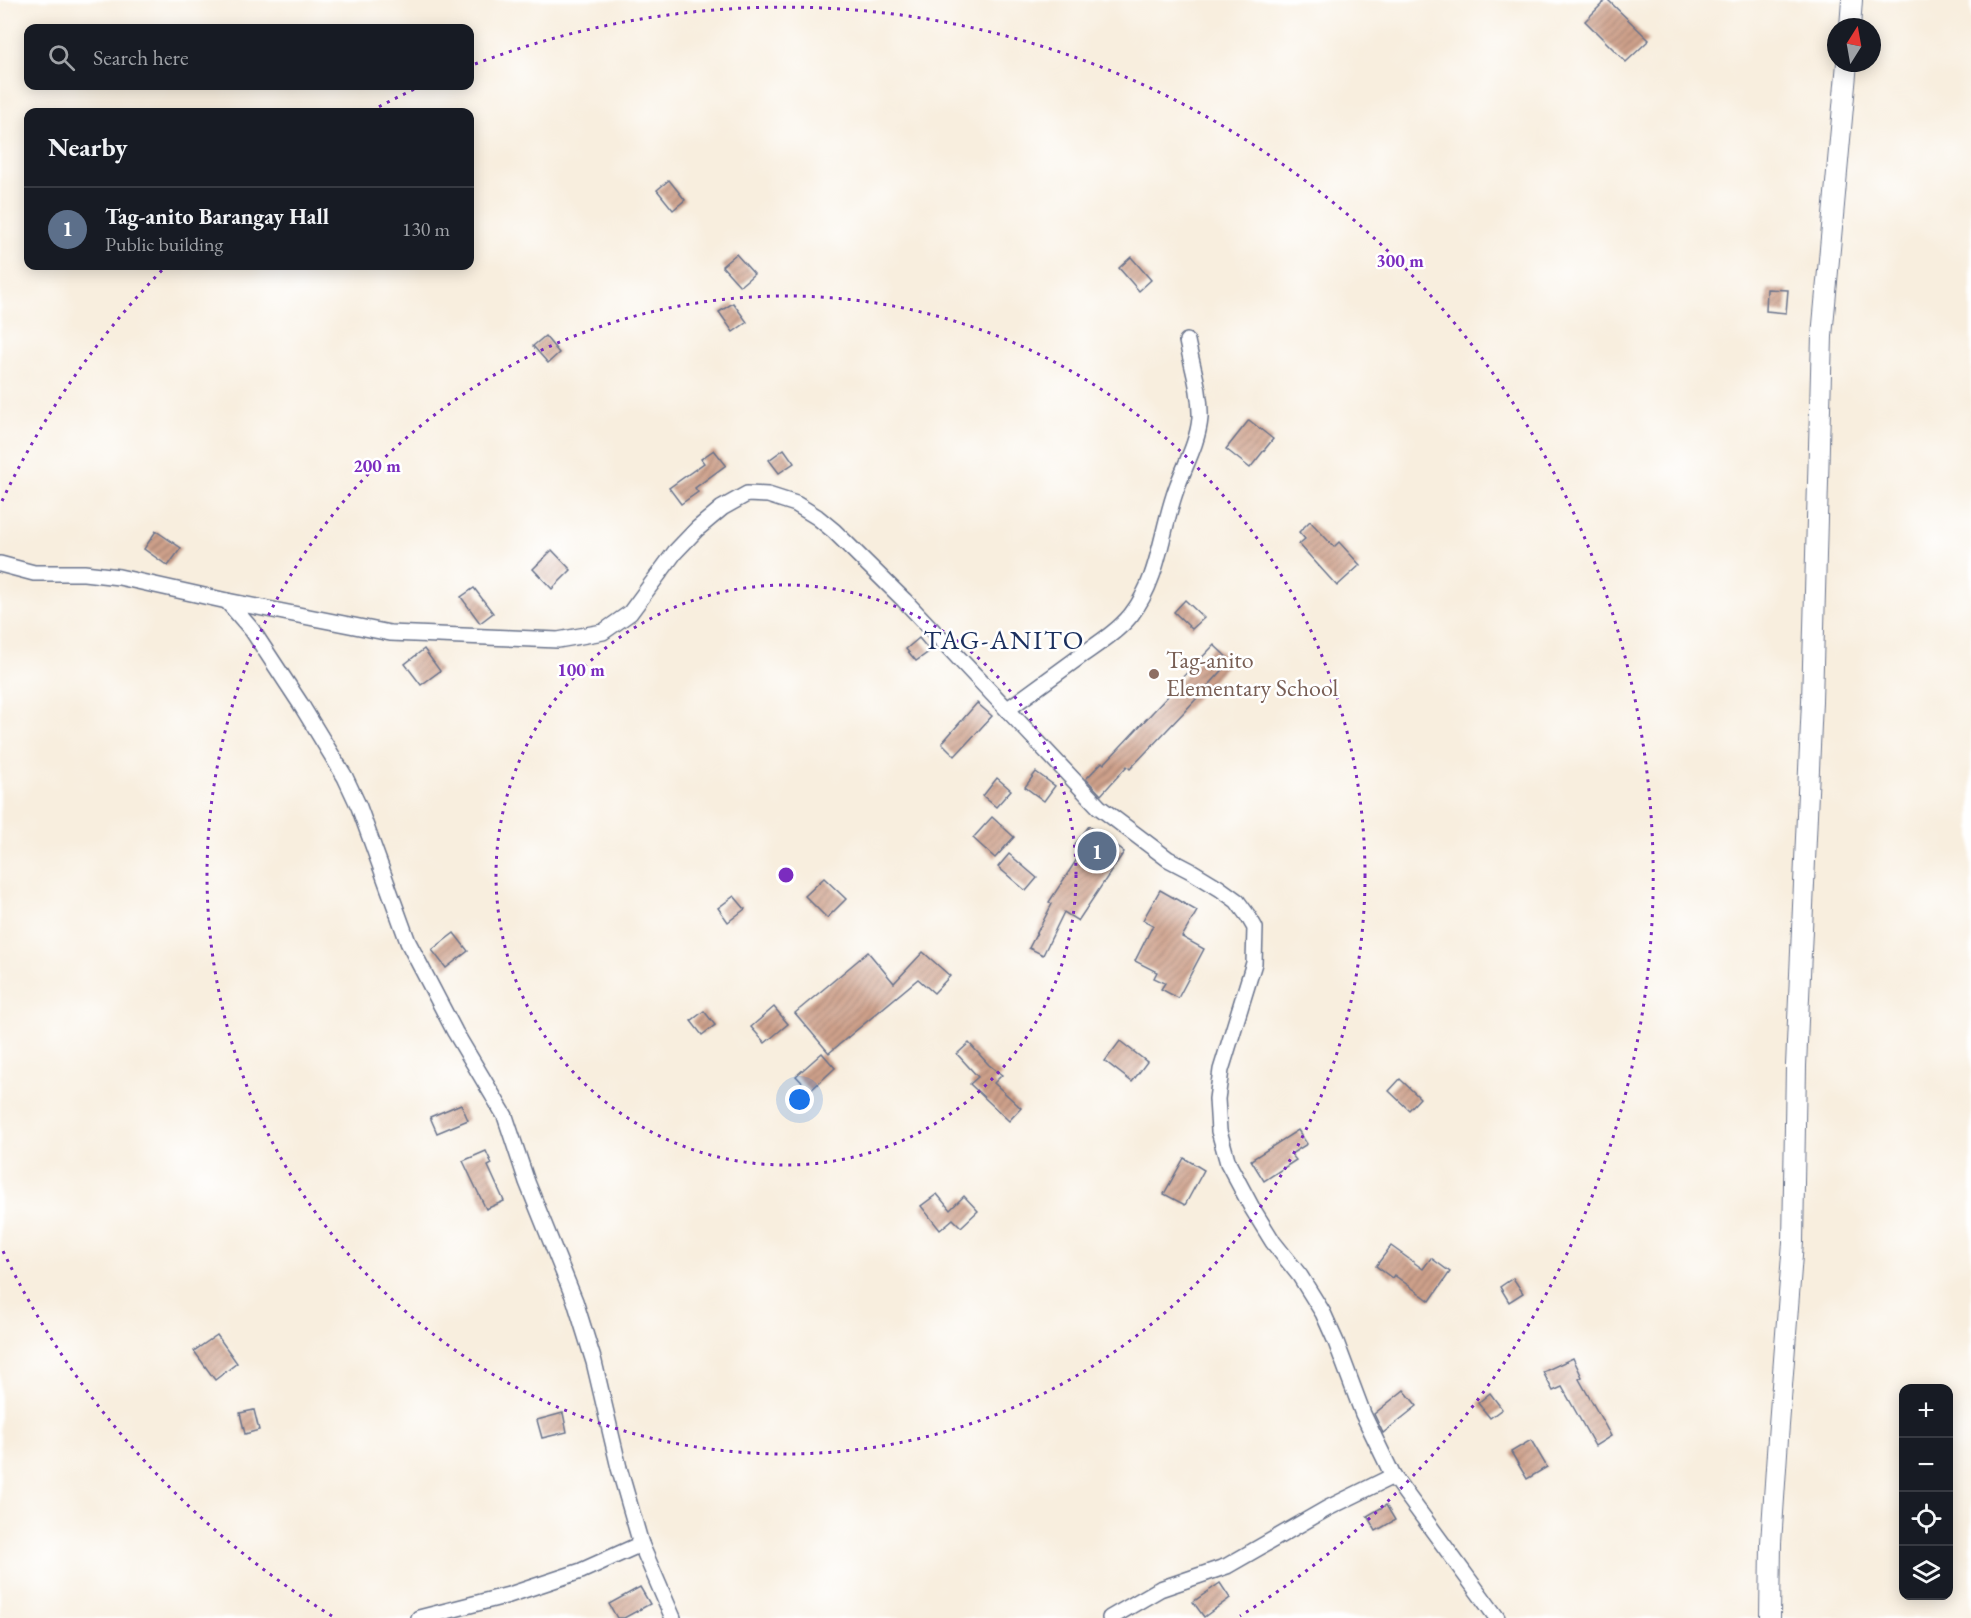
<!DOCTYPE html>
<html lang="en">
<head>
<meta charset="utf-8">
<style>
	body { margin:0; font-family:"EB Garamond",serif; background:#242831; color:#f1f3f6 }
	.controls { position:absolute; right:18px; bottom:18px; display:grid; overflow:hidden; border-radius:12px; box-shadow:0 3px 15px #0003 }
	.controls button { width:54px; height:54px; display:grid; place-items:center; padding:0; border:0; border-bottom:2px solid #363941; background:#171b24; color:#f1f3f6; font:30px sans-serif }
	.compass { position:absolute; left:1827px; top:18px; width:54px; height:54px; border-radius:50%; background:#171b24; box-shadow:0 3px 15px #0003; rotate:11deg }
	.you { position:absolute; left:800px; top:1100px; width:21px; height:21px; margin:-15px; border:4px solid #fff; border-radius:50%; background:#1a73e8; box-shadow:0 0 0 9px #1a73e833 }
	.badge { display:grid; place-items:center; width:39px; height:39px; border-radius:50%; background:#2563eb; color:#fff; font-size:20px; font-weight:700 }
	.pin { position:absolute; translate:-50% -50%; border:3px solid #fff; box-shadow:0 2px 6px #0006 }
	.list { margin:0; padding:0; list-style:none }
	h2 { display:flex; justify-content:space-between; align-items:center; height:78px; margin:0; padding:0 24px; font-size:26px }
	h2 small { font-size:20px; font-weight:400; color:#9ea1a6 }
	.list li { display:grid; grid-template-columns:39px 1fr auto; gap:18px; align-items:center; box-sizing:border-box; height:84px; padding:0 24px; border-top:2px solid #363941 }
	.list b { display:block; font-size:22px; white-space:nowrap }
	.list p { margin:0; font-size:20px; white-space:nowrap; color:#9ea1a6 }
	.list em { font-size:20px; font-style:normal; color:#9ea1a6 }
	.icon { flex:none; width:33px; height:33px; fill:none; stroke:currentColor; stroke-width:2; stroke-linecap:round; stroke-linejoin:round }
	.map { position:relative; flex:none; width:1971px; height:1618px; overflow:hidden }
	.search { position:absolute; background:#171b24; box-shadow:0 3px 15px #0003; left:24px; top:24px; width:450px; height:66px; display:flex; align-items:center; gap:15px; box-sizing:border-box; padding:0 21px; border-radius:12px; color:#9ea1a6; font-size:22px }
	.panel { position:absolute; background:#171b24; box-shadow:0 3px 15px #0003; left:24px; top:108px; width:450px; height:162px; border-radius:12px }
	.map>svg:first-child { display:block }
</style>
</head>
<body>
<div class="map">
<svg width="1971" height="1618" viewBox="0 0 1971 1618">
	<defs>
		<pattern id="building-hatch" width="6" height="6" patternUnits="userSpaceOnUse" patternTransform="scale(1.5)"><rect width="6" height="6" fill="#cea08a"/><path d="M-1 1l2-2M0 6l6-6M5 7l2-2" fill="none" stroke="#a68374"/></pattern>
	</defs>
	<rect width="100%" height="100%" fill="#fff"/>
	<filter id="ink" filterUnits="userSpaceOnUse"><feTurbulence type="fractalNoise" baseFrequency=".0167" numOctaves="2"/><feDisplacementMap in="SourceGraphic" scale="12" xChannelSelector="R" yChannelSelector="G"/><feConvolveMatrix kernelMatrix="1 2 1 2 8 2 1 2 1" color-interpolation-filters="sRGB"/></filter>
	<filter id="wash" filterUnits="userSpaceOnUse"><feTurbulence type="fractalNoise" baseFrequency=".008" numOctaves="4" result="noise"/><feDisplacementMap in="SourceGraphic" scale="24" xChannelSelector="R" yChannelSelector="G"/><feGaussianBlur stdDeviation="1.35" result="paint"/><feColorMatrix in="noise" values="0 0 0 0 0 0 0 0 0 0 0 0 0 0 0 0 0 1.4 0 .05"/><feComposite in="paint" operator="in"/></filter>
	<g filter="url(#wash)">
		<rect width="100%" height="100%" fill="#f8eede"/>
		<g id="blocks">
			<g fill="url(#building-hatch)">
				<path d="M1606,0H1608L1649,40L1626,62L1585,21Z"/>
				<path d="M669,180L685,200L673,210L657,190Z"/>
				<path d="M736,254L754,274L740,286L722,266Z"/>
				<path d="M1131,257L1151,280L1139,291L1119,268Z"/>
				<path d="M1767,289L1788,290L1786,313L1766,311Z"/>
				<path d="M733,303L747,322L733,332L719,312Z"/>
				<path d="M545,336L559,353L548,363L533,346Z"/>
				<path d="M1249,420L1273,439L1250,468L1226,449Z"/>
				<path d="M784,449L794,463L779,473L769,460Z"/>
				<path d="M714,450L726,465L695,488L698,492L681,504L669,488L704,463L701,459Z"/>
				<path d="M1310,521L1334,547L1339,542L1360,565L1337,586L1299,544L1305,539L1299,532Z"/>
				<path d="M156,531L181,548L168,566L144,549Z"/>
				<path d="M552,550L571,570L552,589L533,569Z"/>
				<path d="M474,588L493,613L480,623L461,597Z"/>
				<path d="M1185,600L1204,618L1192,629L1174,612Z"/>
				<path d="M919,638L930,651L916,661L906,649Z"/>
				<path d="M1214,645L1231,661L1185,711L1130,769L1127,766L1101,795L1086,779L1102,762L1104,764L1168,696L1167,695L1181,679Z"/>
				<path d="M424,649L440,671L421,685L405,664Z"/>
				<path d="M977,703L992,716L955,756L942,743Z"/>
				<path d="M1036,772L1055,786L1044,801L1025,787Z"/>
				<path d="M997,778L1011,790L996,807L983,796Z"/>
				<path d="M992,817L1014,837L995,858L973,838Z"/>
				<path d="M1089,826L1124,852L1078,921L1064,912L1043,955L1029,948L1052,904L1049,902L1083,850L1075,844Z"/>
				<path d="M1009,854L1037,878L1026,891L998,867Z"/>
				<path d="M824,878L846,899L827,918L805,896Z"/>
				<path d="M1160,890L1197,911L1182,937L1204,949L1178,998L1161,989L1165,983L1154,978L1157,972L1135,961L1153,925L1143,920Z"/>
				<path d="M734,896L745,909L728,922L718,908Z"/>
				<path d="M454,933L468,951L446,968L432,950Z"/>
				<path d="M868,952L894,983L923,952L950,976L934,993L918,979L829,1053L795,1013Z"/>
				<path d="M774,1007L788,1024L765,1043L751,1027Z"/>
				<path d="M704,1011L715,1025L702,1035L691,1021Z"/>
				<path d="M1120,1041L1147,1062L1132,1082L1105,1061Z"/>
				<path d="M969,1043L989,1065L1002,1075L994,1083L1021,1108L1009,1121L970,1084L978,1077L957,1054Z"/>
				<path d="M822,1053L835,1068L810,1091L796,1076Z"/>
				<path d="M1400,1079L1420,1098L1409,1110L1389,1091Z"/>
				<path d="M461,1104L468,1120L437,1133L430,1117Z"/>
				<path d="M1298,1130L1307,1144L1291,1154L1296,1160L1264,1181L1251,1160Z"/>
				<path d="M486,1151L492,1164L488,1166L504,1201L486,1209L463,1161Z"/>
				<path d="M1184,1158L1204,1170L1185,1205L1164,1194Z"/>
				<path d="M937,1194L950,1210L964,1196L978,1211L961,1227L953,1219L940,1230L921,1206Z"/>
				<path d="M1391,1246L1423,1269L1431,1258L1450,1272L1430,1301L1394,1275L1392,1278L1376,1266Z"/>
				<path d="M1513,1278L1523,1293L1509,1302L1500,1287Z"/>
				<path d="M217,1335L237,1363L215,1380L194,1351Z"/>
				<path d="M1573,1358L1582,1377L1579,1379L1611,1436L1595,1446L1562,1387L1553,1391L1543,1372Z"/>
				<path d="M1404,1390L1417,1406L1383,1433L1374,1414Z"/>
				<path d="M1490,1393L1502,1409L1490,1418L1478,1403Z"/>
				<path d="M254,1410L259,1430L245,1434L240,1413Z"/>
				<path d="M563,1413L567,1432L542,1438L537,1420Z"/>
				<path d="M1531,1440L1547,1467L1527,1479L1511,1452Z"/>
				<path d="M1386,1505L1395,1520L1376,1531L1367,1516Z"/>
				<path d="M1220,1583L1230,1598L1204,1617L1193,1602Z"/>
				<path d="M640,1587L650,1604L624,1618H617L609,1604Z"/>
			</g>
		</g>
	</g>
	<g filter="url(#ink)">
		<use href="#blocks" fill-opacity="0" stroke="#68728b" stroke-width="1.5"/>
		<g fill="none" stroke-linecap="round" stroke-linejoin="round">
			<g stroke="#68728b" stroke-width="18">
				<g id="minor">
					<path d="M0,564L34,573H84L119,577L227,601L390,633L558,640L603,632L630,613L675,552L697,529L722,508L747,494L768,495L796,504L817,517L834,531L904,600L1099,807L1168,859L1191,871L1219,888L1237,901L1248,916L1255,928L1254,963L1221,1070L1217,1099L1219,1131L1228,1163L1252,1208L1273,1242L1300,1276L1323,1313L1336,1342L1363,1414L1393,1476L1497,1618"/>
					<path d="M227,601L252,630L300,703L345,777L359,807L408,942L455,1032L505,1116L527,1182L575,1301L594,1362L619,1468L641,1544L673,1618"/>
					<path d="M1008,709C1033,691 1057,673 1082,655C1099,643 1118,631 1131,615C1160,578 1161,529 1177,487C1185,465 1198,442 1200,418C1201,392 1192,366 1187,341"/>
					<path d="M419,1618L509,1595L581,1571L641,1544"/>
					<path d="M1110,1618L1160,1589L1227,1566L1328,1508L1393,1476"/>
				</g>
			</g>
			<g stroke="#68728b" stroke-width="22">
				<g id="tertiary">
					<path d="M1850,27L1852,0"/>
					<path d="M1770,1618L1771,1543L1778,1438L1793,1242L1796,1066L1812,701L1822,336L1847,63"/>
				</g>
			</g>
			<use href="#minor" stroke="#fff" stroke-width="15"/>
			<use href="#tertiary" stroke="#fff" stroke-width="20"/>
		</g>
	</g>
	<g fill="none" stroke="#7b2cbf" stroke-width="3" stroke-dasharray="3 6">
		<circle cx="786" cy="875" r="290"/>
		<circle cx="786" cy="875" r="579"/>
		<path d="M332 1616A869 869 0 0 1 2 1249M2 501A869 869 0 0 1 166 266M371 111A869 869 0 0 1 419 87M475 64A869 869 0 0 1 1240 1616"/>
	</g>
	<circle fill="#8d6e63" stroke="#fff" stroke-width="2" cx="1154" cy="674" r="6"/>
	<g text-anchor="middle" stroke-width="5" stroke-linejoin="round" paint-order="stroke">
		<g font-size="24" fill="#785e54" stroke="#fff" text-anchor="start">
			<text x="1166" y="668">Tag-anito<tspan x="1166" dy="28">Elementary School</tspan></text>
		</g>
		<g font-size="27" letter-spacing="1.5" fill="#1b2f5e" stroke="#fff">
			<text x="1004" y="649">TAG-ANITO</text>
		</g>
	</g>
	<circle cx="786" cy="875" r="9" fill="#7b2cbf" stroke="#fff" stroke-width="3"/>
	<g font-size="18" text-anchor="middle" font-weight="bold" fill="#7b2cbf" stroke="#fff" stroke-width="5" stroke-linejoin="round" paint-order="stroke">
		<text x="1400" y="267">300 m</text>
		<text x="377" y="472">200 m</text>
		<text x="581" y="676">100 m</text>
	</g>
</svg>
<div class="controls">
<button>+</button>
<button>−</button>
<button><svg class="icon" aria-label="locate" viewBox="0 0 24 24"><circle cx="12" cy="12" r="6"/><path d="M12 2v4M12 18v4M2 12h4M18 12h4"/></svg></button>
<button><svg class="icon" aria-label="layers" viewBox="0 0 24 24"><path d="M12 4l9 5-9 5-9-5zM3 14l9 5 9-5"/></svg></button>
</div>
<svg class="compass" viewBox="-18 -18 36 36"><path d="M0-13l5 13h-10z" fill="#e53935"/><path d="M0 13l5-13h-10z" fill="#9ea1a6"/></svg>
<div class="you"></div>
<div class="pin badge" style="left:1097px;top:851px;background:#5c6f8a">1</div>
<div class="search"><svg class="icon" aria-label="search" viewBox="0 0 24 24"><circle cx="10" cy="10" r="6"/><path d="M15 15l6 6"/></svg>Search here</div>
<section class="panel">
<h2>Nearby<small></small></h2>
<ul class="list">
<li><span class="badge" style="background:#5c6f8a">1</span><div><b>Tag-anito Barangay Hall</b><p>Public building</p></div><em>130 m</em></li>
</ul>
</section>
</div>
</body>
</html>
